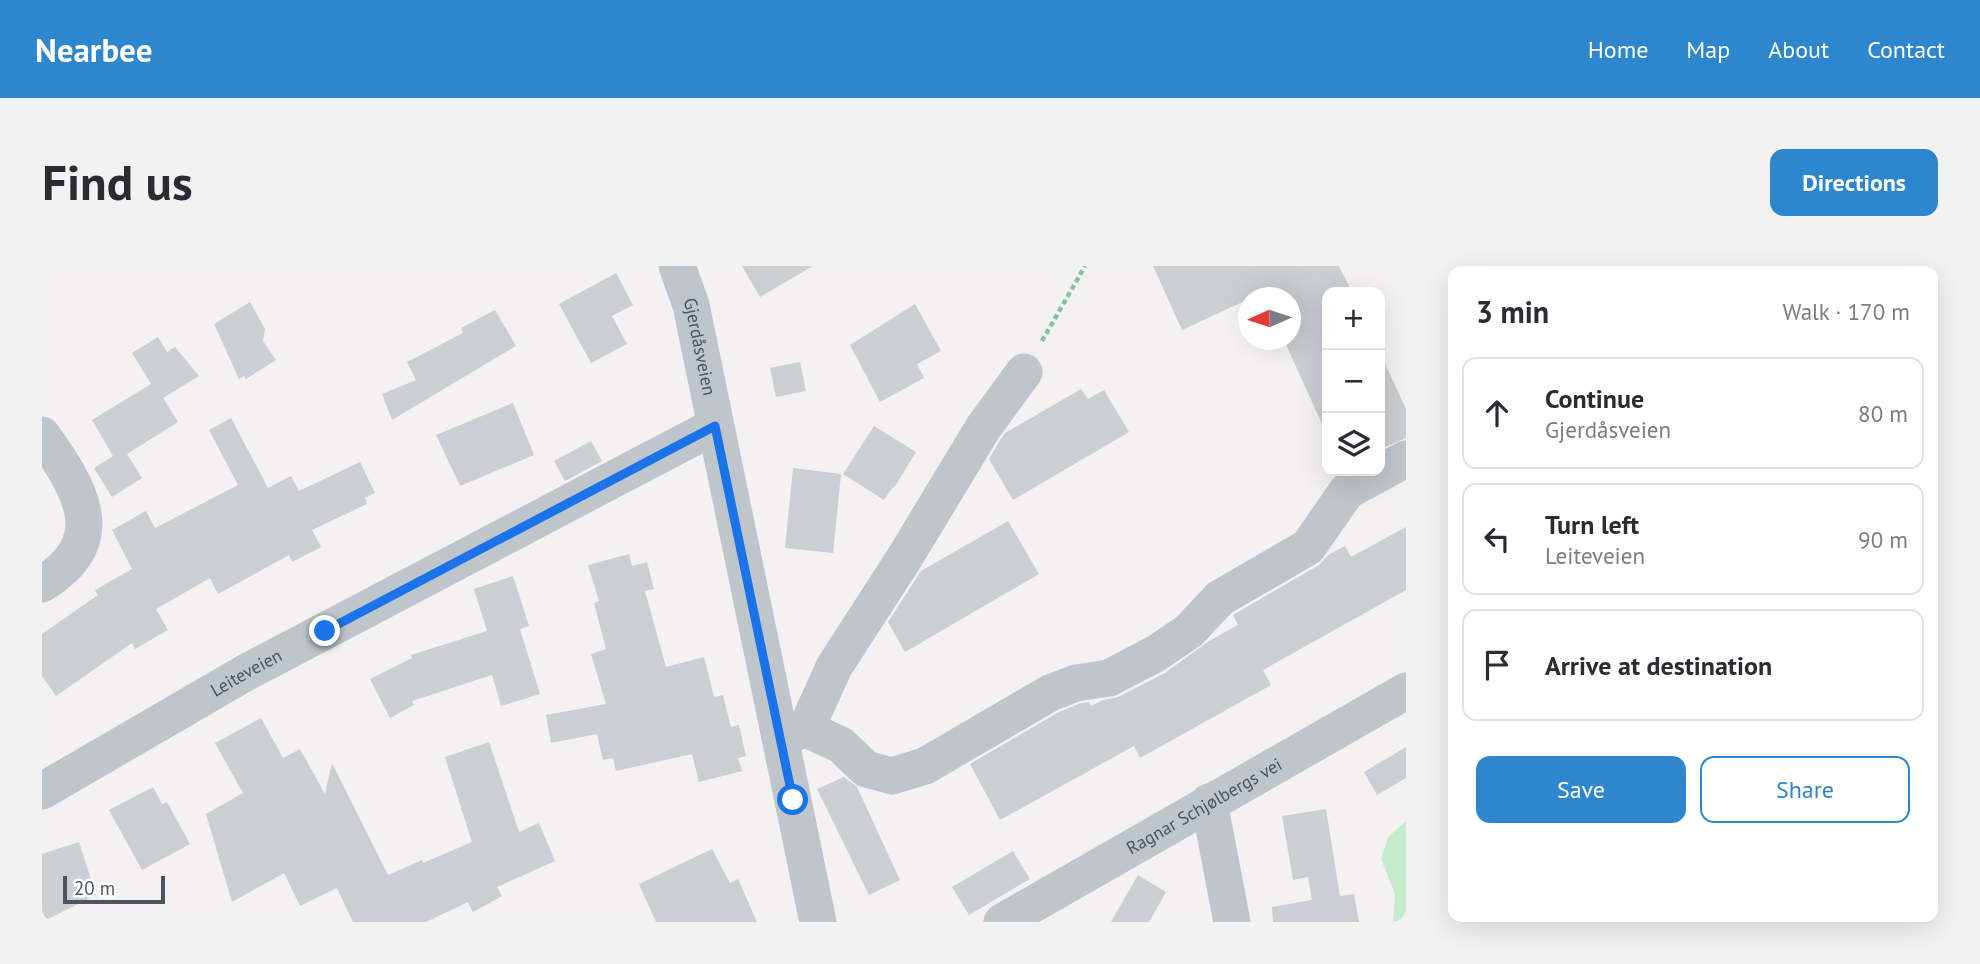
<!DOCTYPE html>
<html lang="en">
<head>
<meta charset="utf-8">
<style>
	body { margin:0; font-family:"PT Sans",sans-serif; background:#f2f2f3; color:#2b2b33 }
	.controls { position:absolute; right:21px; top:21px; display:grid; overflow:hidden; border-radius:14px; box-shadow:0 7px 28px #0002 }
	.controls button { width:63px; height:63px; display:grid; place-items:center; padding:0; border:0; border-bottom:2px solid #e1e1e2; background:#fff; color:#2b2b33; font:35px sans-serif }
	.compass { position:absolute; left:1196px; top:21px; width:63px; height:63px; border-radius:50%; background:#fff; box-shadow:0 7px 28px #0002; rotate:267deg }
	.scale { position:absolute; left:21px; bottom:18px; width:102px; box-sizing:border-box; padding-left:7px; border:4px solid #4b555c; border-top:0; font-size:19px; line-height:24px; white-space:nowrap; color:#4b555c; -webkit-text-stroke:5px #fff; paint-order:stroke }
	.stop { position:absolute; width:21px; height:21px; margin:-16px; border:5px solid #1a73e8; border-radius:50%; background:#fff }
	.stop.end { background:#1a73e8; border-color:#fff; box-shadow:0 2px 7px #0008 }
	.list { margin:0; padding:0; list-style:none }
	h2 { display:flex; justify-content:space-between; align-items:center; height:91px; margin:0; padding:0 28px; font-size:30px }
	h2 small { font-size:23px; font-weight:400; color:#7c7c81 }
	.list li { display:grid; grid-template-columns:46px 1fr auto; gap:21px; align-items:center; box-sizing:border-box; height:112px; margin:0 14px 14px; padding:0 14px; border:2px solid #e1e1e2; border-radius:14px }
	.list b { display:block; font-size:26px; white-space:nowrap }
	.list p { margin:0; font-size:23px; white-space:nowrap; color:#7c7c81 }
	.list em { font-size:23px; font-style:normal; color:#7c7c81 }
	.actions { display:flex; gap:14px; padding:21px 28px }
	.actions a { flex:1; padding:16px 0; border:2px solid #2e86cf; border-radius:14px; text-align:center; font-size:24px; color:#2e86cf }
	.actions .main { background:#2e86cf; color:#fff }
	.icon { flex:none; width:38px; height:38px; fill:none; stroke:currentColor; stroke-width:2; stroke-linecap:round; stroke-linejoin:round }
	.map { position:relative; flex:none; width:1364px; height:656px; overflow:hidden; border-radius:14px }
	header { display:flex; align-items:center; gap:42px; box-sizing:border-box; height:98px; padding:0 35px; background:#2e86cf; color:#fff }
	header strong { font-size:33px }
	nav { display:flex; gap:38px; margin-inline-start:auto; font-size:24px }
	.intro { display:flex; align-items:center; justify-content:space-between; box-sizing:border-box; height:168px; padding:0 42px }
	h1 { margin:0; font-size:49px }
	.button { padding:18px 32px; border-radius:14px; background:#2e86cf; color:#fff; font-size:24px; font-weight:700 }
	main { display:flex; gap:42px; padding:0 42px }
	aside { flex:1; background:#fff; border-radius:14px; box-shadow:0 7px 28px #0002 }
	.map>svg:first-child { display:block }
</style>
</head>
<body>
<header>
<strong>Nearbee</strong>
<nav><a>Home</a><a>Map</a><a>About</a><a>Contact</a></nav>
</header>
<div class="intro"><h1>Find us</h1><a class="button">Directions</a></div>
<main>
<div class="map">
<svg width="1364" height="656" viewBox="0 0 1364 656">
	<rect width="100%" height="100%" fill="#f3f1f1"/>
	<path fill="#c5ebcf" d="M1364,555V656H1351L1353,628L1339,593L1346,571Z"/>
	<g fill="#cbced2">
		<path d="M700,0H771L718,31Z"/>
		<path d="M1111,0H1297L1310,26H1285V169L1242,74H1249V32H1222L1220,27L1140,64Z"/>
		<path d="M574,7L591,39L570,50L585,78L549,97L517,38Z"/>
		<path d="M208,36L223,63L221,75L234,94L204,113L202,110L197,113L172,58Z"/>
		<path d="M873,38L899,85L875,98L882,112L838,136L808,79Z"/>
		<path d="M453,44L474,80L350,154L340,128L374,114L365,96L421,67L419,62Z"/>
		<path d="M116,71L125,86L133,81L157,110L121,132L136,156L85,188L100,212L70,231L52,202L71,190L50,154L109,118L90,87Z"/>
		<path d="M1338,87L1364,143V172L1338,183Z"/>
		<path d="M758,96L764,125L734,131L728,102Z"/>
		<path d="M1039,123L1046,133L1062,124L1087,166L971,234L947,193L958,174L963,167Z"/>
		<path d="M471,137L492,189L418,220L394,169Z"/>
		<path d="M189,152L226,222L249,210L257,225L318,196L333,227L323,232L325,238L270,264L279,281L250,296L247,289L176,328L168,312L114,343L126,364L93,383L90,377L14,430L0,410V368L56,329L53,324L90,303L70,264L104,245L113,262L196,219L167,164Z"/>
		<path d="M832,160L874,186L852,222L851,221L842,234L801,208Z"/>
		<path d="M549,175L560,195L523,215L512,195Z"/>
		<path d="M751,202L799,208L791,287L743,282Z"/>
		<path d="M966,255L997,308L863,386L846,356L879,305Z"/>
		<path d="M1364,261V324L1221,404L1229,419L1098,492L1092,480L958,554L928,498L1017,446L1039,437L1047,436L1049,440L1061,434L1076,431L1123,407L1167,375L1196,359L1191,349L1277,299L1286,289L1303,280L1309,291Z"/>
		<path d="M587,288L590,300L605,296L612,323L603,325L624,401L662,391L672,431L681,429L689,461L697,459L704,490L696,492L700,505L657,516L650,488L574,505L571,492L561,494L555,468L509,477L504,449L564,438L549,388L564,383L552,337L557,335L546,299Z"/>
		<path d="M471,310L487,360L478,363L498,428L459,440L450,409L370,435L372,439L348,452L328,413L370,392L369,389L445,365L432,323Z"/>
		<path d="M219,452L241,492L258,483L283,528L290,497L346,609L380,594L381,597L430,576L403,491L447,476L477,566L497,557L513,595L455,621L460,630L431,646L426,636L384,656H311L295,622L258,640L242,607L190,636L164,548L201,527L173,477Z"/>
		<path d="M1364,481V512L1335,529L1322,506Z"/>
		<path d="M802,511L815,521L858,614L827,629L775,523Z"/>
		<path d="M111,521L120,538L125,536L148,578L100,604L67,544Z"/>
		<path d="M1284,543L1298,630L1312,628L1317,656H1231L1230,641L1270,634L1266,611L1251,614L1240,550Z"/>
		<path d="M37,576L54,629L0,656V588Z"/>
		<path d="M670,583L688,617L696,613L715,656H614L597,618Z"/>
		<path d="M971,585L988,613L927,649L910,621Z"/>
		<path d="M1096,609L1124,626L1107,656H1069Z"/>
	</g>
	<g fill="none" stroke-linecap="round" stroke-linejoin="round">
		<path stroke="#81c59c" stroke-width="4.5" stroke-dasharray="5 3.5" stroke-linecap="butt" d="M1000,75L1043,0"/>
		<g stroke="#bec6cb" stroke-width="37">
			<path id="s1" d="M635,0L649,39L776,656"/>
			<path d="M0,169C37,221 72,274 0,318"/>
			<path d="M764,463L792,401L863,291L941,162L982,106"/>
			<path d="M738,471L764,463L799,479L824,503L850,510L883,500L1008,427L1034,417L1067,412L1113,388L1147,365L1178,332L1266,281L1305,225L1364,193"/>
			<path id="s2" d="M0,525L203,407L673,160"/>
			<path d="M1167,536L1190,656"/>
			<path id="s3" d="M960,656L1364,425"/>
		</g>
	</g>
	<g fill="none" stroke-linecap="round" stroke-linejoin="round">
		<path stroke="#1a73e8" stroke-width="9" d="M283,365L673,160L751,534"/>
	</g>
	<g text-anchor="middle" stroke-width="5" stroke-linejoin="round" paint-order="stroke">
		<g font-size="18" fill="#4b555c" stroke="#fff">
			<text dy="6" stroke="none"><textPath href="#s1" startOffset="84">Gjerdåsveien</textPath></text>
			<text dy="6" stroke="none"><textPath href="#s2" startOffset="236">Leiteveien</textPath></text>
			<text dy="6" stroke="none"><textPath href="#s3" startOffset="233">Ragnar Schjølbergs vei</textPath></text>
		</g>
	</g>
</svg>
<div class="controls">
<button>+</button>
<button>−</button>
<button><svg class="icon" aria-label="layers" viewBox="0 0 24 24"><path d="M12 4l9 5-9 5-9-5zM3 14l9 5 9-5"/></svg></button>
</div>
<svg class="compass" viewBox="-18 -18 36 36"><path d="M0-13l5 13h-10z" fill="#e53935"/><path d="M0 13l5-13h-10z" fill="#7c7c81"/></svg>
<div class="scale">20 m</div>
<div class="stop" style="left:751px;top:534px"></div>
<div class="stop end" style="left:283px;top:365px"></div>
</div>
<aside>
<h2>3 min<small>Walk · 170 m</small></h2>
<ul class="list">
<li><svg class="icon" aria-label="ahead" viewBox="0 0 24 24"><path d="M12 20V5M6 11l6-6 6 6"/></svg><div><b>Continue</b><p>Gjerdåsveien</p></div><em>80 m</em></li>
<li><svg class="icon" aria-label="left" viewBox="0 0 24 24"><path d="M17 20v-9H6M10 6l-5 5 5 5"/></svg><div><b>Turn left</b><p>Leiteveien</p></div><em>90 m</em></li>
<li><svg class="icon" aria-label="arrive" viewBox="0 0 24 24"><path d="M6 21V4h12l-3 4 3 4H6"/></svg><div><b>Arrive at destination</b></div></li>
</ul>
<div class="actions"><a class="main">Save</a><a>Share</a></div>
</aside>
</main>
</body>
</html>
